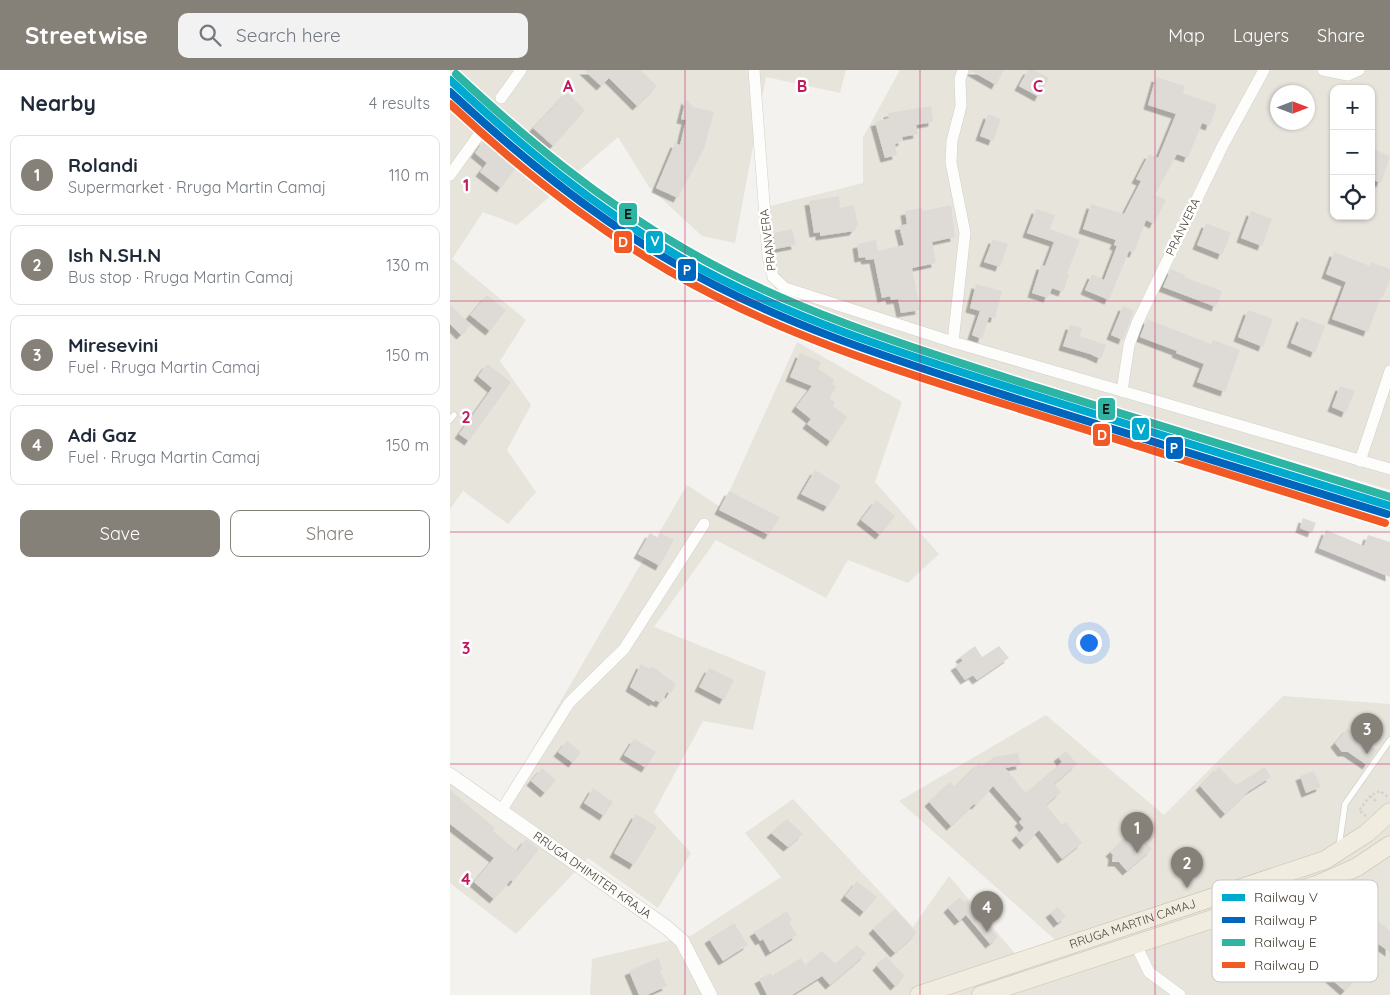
<!DOCTYPE html>
<html lang="en">
<head>
<meta charset="utf-8">
<style>
	body { margin:0; font-family:Quicksand,sans-serif; background:#f2f2f3; color:#1f2937 }
	.controls { position:absolute; right:15px; top:15px; display:grid; overflow:hidden; border-radius:10px; box-shadow:0 1px 4px #0004 }
	.controls button { width:45px; height:45px; display:grid; place-items:center; padding:0; border:0; border-bottom:1px solid #e0e1e3; background:#fff; color:#1f2937; font:25px sans-serif }
	.compass { position:absolute; left:820px; top:15px; width:45px; height:45px; border-radius:50%; background:#fff; box-shadow:0 1px 4px #0004; rotate:90deg }
	.you { position:absolute; left:638px; top:572px; width:18px; height:18px; margin:-12px; border:4px solid #fff; border-radius:50%; background:#1a73e8; box-shadow:0 0 0 8px #1a73e833 }
	.badge { display:grid; place-items:center; width:32px; height:32px; border-radius:50%; background:#868178; color:#fff; font-size:16px; font-weight:700 }
	.pin { position:absolute; translate:-50% -41px; filter:drop-shadow(0 1px 2px #0008) }
	.pin::after { content:''; position:absolute; top:26px; width:18px; height:15px; background:inherit; clip-path:polygon(0 0,100% 0,50% 100%) }
	.list { margin:0; padding:0; list-style:none }
	h2 { display:flex; justify-content:space-between; align-items:center; height:65px; margin:0; padding:0 20px; font-size:21px }
	h2 small { font-size:16px; font-weight:400; color:#747a83 }
	.list li { display:grid; grid-template-columns:32px 1fr auto; gap:15px; align-items:center; box-sizing:border-box; height:80px; margin:0 10px 10px; padding:0 10px; border:1px solid #e0e1e3; border-radius:10px }
	.list b { display:block; font-size:19px; white-space:nowrap }
	.list p { margin:0; font-size:16px; white-space:nowrap; color:#747a83 }
	.list em { font-size:16px; font-style:normal; color:#747a83 }
	.actions { display:flex; gap:10px; padding:15px 20px }
	.actions a { flex:1; padding:11px 0; border:1px solid #868178; border-radius:10px; text-align:center; font-size:18px; color:#868178 }
	.actions .main { background:#868178; color:#fff }
	.icon { flex:none; width:28px; height:28px; fill:none; stroke:currentColor; stroke-width:2; stroke-linecap:round; stroke-linejoin:round }
	.map { position:relative; flex:none; width:940px; height:925px; overflow:hidden }
	header { display:flex; align-items:center; gap:30px; box-sizing:border-box; height:70px; padding:0 25px; background:#868178; color:#fff }
	header strong { font-size:24px }
	nav { display:flex; gap:28px; margin-inline-start:auto; font-size:18px }
	.search { width:350px; height:45px; background:#f2f2f3; display:flex; align-items:center; gap:12px; box-sizing:border-box; padding:0 18px; border-radius:10px; color:#747a83; font-size:19px }
	main { display:flex }
	aside { flex:1; background:#fff }
	.map>svg:first-child { display:block }
</style>
</head>
<body>
<header>
<strong>Streetwise</strong>
<div class="search"><svg class="icon" aria-label="search" viewBox="0 0 24 24"><circle cx="10" cy="10" r="6"/><path d="M15 15l6 6"/></svg>Search here</div>
<nav><a>Map</a><a>Layers</a><a>Share</a></nav>
</header>
<main>
<aside>
<h2>Nearby<small>4 results</small></h2>
<ul class="list">
<li><span class="badge">1</span><div><b>Rolandi</b><p>Supermarket · Rruga Martin Camaj</p></div><em>110 m</em></li>
<li><span class="badge">2</span><div><b>Ish N.SH.N</b><p>Bus stop · Rruga Martin Camaj</p></div><em>130 m</em></li>
<li><span class="badge">3</span><div><b>Miresevini</b><p>Fuel · Rruga Martin Camaj</p></div><em>150 m</em></li>
<li><span class="badge">4</span><div><b>Adi Gaz</b><p>Fuel · Rruga Martin Camaj</p></div><em>150 m</em></li>
</ul>
<div class="actions"><a class="main">Save</a><a>Share</a></div>
</aside>
<div class="map">
<svg width="940" height="925" viewBox="0 0 940 925">
	<defs>
		<filter id="shadow"><feDropShadow dx="-4.5" dy="4.5" stdDeviation="0" flood-color="#0004"/></filter>
	</defs>
	<rect width="100%" height="100%" fill="#f4f2ee"/>
	<g fill="#e7e4dc" fill-rule="evenodd">
		<path d="M0,0H396L390,23L316,7L285,173L252,166L199,117L168,67L67,155L33,142L2,189L76,250L50,291L81,335L57,380L86,422L58,454L13,421L0,439Z"/>
		<path d="M450,0H940V420L471,277L326,229L312,138L413,113V67ZM884,19H921V146H884ZM828,22H858V52H828Z"/>
		<path d="M347,272L452,332L425,412L489,484L458,513L398,490L376,528L266,470L204,557L316,602L303,660L253,651L204,742L241,783L208,838L138,788L66,864L0,813V701L50,735L237,415L272,438Z"/>
		<path d="M833,626L940,634V925H140L142,889L242,865L331,807L295,763L343,729L463,857L499,806L569,888L612,876L449,731L596,645L714,745Z"/>
	</g>
	<g fill="#dedbd6" filter="url(#shadow)">
		<path d="M134,0H190L207,16L187,36L159,8L151,16Z"/>
		<path d="M520,0H554L546,15Z"/>
		<path d="M578,0H584L599,8L589,27L569,16Z"/>
		<path d="M706,7L735,16L733,23L767,35L760,56L752,53L738,88L727,84L705,125L716,130L704,154L696,150L684,183L679,181L659,230L635,220L642,204L654,210L667,176L664,175L666,170L633,159L641,134L674,144L691,111L686,109L699,84L708,88L726,44L698,35Z"/>
		<path d="M117,22L135,40L103,76L83,58Z"/>
		<path d="M236,29L243,37L264,42L254,79L228,128L206,118L225,73L230,75L236,50L231,49Z"/>
		<path d="M481,36L483,52L466,55L468,64L452,67L453,71L445,74L447,85L435,88L425,52L439,48L438,43Z"/>
		<path d="M538,44L551,49L543,71L530,66Z"/>
		<path d="M34,70L68,95L51,118L30,102L37,93L25,83Z"/>
		<path d="M921,78L940,86L931,113L921,109Z"/>
		<path d="M389,126L390,138L404,135L408,155L404,161L370,166V162L364,163L359,131Z"/>
		<path d="M501,135L505,167L482,172L486,193L462,198L470,240L451,243L448,229L441,230L440,226L432,228L424,189L416,190L415,187L409,188L407,174L426,170L428,181L454,175L449,156L457,154L455,141L472,138L473,141Z"/>
		<path d="M586,139L605,145L600,159L630,170L617,204L619,205L613,222L602,218L598,228L582,223L591,195L595,196L604,172L577,163Z"/>
		<path d="M801,141L822,149L812,176L791,168Z"/>
		<path d="M756,153L781,163L772,185L747,175Z"/>
		<path d="M342,159L346,175L325,179L324,163Z"/>
		<path d="M543,169L558,174L550,197L534,192Z"/>
		<path d="M884,182L920,196L921,192L940,199V210L933,227L931,226L918,262L882,249L896,212L876,204Z"/>
		<path d="M721,199L735,205L734,207L772,221L766,237L713,217Z"/>
		<path d="M526,214L552,221L545,248L539,247L532,269L522,265L530,241L520,238Z"/>
		<path d="M37,225L56,240L40,261L20,245Z"/>
		<path d="M0,234L21,255L11,265L0,254Z"/>
		<path d="M673,236L684,241L673,270L661,265Z"/>
		<path d="M798,240L823,249L813,277L788,267Z"/>
		<path d="M851,247L875,256L865,283L841,273Z"/>
		<path d="M697,249L761,274L763,270L790,280L775,322L747,312L754,294L726,283L727,281L690,267Z"/>
		<path d="M620,255L632,258L630,266L656,275L651,289L640,284L613,276Z"/>
		<path d="M350,283L371,292L368,299L385,310L382,314L386,316L380,328L385,333L383,336L397,347L381,372L357,354L361,349L346,337L362,316L340,307Z"/>
		<path d="M37,294L61,312L19,371L9,364L42,318L28,306Z"/>
		<path d="M890,316L905,321L896,343L882,337Z"/>
		<path d="M365,400L391,416L378,437L351,424Z"/>
		<path d="M279,421L330,447L319,465L269,440Z"/>
		<path d="M426,430L445,446L430,465L411,450Z"/>
		<path d="M853,448L866,453L862,463L850,458Z"/>
		<path d="M876,460L914,476L918,465L940,472V507L869,478Z"/>
		<path d="M200,463L208,468L210,463L224,470L210,496L188,484Z"/>
		<path d="M525,576L532,587L549,576L559,588L527,610L523,605L515,610L505,596L513,591L510,587Z"/>
		<path d="M191,594L200,599L201,596L206,599L226,614L220,624L217,622L211,633L205,630L204,632L180,617Z"/>
		<path d="M259,598L284,610L274,630L249,617Z"/>
		<path d="M898,658L915,676L917,673L927,680L917,695L898,682H892L885,673Z"/>
		<path d="M184,669L206,682L196,698L174,685Z"/>
		<path d="M117,671L131,682L123,693L108,682Z"/>
		<path d="M616,681L627,694L604,714L611,722L596,735L612,755L616,752L632,773L612,789L589,760L574,775L566,766L574,758L569,752L572,749L543,716L526,735L524,734L501,756L479,732L500,712L505,717L529,693L532,696L544,687L568,683L571,695L555,698L576,723L612,692L608,687Z"/>
		<path d="M769,697L786,715L815,697L821,707L799,721L775,744L750,716Z"/>
		<path d="M92,698L106,710L95,723L81,711Z"/>
		<path d="M864,701L871,717L856,723L850,706Z"/>
		<path d="M143,718L163,732L154,746L134,733Z"/>
		<path d="M0,720L45,758L43,761L67,781L76,769L89,779L63,812L61,810L44,829L24,812L44,788L0,754Z"/>
		<path d="M186,744L207,757L184,795L164,783Z"/>
		<path d="M337,749L353,764L338,777L321,763Z"/>
		<path d="M684,760L687,762H693L692,768L702,779L677,801L669,792H662L663,785L660,782Z"/>
		<path d="M407,811L427,827L414,842L395,826Z"/>
		<path d="M510,827L514,832L517,830L548,867L540,874L516,845L509,851L498,838Z"/>
		<path d="M895,832L901,837L905,832L940,861V882L918,867L913,873L882,847Z"/>
		<path d="M608,837L616,847L608,853L600,843Z"/>
		<path d="M445,839L467,863L445,883L423,859Z"/>
		<path d="M337,841L342,850L339,852L347,865L320,882L313,869L310,871L304,862Z"/>
		<path d="M284,853L298,875L273,891L259,869Z"/>
		<path d="M407,875L416,884L380,915L372,906L342,925H317L309,909L321,903L322,906L351,888L355,895L372,881L386,894Z"/>
		<path d="M888,884L911,903L895,921L873,902Z"/>
		<path d="M436,886L455,906L445,916L427,896Z"/>
		<path d="M208,888L213,900L210,901L217,916L197,925H189L179,901Z"/>
	</g>
	<g fill="none" stroke-linecap="round" stroke-linejoin="round">
		<g stroke="#d2d0cb" stroke-width="7">
			<g id="service">
				<path d="M0,350L4,345"/>
				<path d="M889,776L895,734L940,670"/>
			</g>
		</g>
		<g stroke="#d2d0cb" stroke-width="12">
			<g id="minor">
				<path d="M304,0L318,186L323,207L335,218L503,272L940,399"/>
				<path d="M873,0L898,5L909,0"/>
				<path d="M0,28L33,59L0,105"/>
				<path d="M51,28L71,0"/>
				<path d="M503,272L515,163L501,92L502,71L511,36L510,9L513,0"/>
				<path d="M672,321L679,275L687,253L773,75L814,0"/>
				<path d="M910,391L940,301"/>
				<path d="M51,741L119,633L174,579L254,454"/>
				<path d="M685,873L699,902L730,925"/>
			</g>
		</g>
		<g stroke="#d2d0cb" stroke-width="15">
			<g id="tertiary">
				<path id="s1" d="M0,705L216,857L232,871L260,925"/>
			</g>
		</g>
		<g stroke="#ccbfa9" stroke-width="19">
			<g id="trunk">
				<path id="s2" d="M469,925L875,790L917,763L940,742"/>
				<path d="M531,925L869,814L907,797L940,775"/>
			</g>
		</g>
		<g stroke="#d3d2cc" stroke-width="2.5" stroke-dasharray="2.5 2.5" stroke-linecap="butt">
			<path d="M920,726L927,732"/>
			<path d="M916,746L909,740L920,726L930,721L938,727"/>
		</g>
		<use href="#service" stroke="#fdfdfc" stroke-width="5.5"/>
		<use href="#minor" stroke="#fdfdfc" stroke-width="11"/>
		<use href="#tertiary" stroke="#fdfdfc" stroke-width="14"/>
		<use href="#trunk" stroke="#f0ece0" stroke-width="18"/>
		<g stroke="#fff" stroke-width="11">
			<path id="rail-1" d="M0,10C71,76 144,137 228,186C336,248 456,285 574,322C696,361 818,398 940,436"/>
		</g>
		<g stroke="#fff" stroke-width="11">
			<path id="rail-2" d="M0,22C69,86 142,146 224,193C332,256 454,293 573,331C694,369 816,407 937,444"/>
		</g>
		<g stroke="#fff" stroke-width="11">
			<path id="rail-3" d="M6,4C76,69 149,130 233,178C339,240 459,277 576,314C698,352 819,389 940,427"/>
		</g>
		<g stroke="#fff" stroke-width="11">
			<path id="rail-4" d="M0,34C67,97 139,154 219,201C327,264 448,301 567,338C689,377 812,415 935,453"/>
		</g>
		<use href="#rail-1" stroke="#00a9ce" stroke-width="8"/>
		<use href="#rail-2" stroke="#0065bd" stroke-width="8"/>
		<use href="#rail-3" stroke="#2eb4a2" stroke-width="8"/>
		<use href="#rail-4" stroke="#f15a24" stroke-width="8"/>
	</g>
	<path fill="none" stroke="#c2185b" stroke-width="1" stroke-opacity="0.55" d="M235,0V925M470,0V925M705,0V925M0,231H940M0,462H940M0,694H940"/>
	<g text-anchor="middle" stroke-width="5" stroke-linejoin="round" paint-order="stroke">
		<g font-size="12" fill="#4b4439" stroke="#fff">
			<text transform="translate(733 157) rotate(-64)" y="4">PRANVERA</text>
			<text transform="translate(318 170) rotate(-97)" y="4">PRANVERA</text>
			<text dy="4" stroke="none"><textPath href="#s1" startOffset="174">RRUGA DHIMITER KRAJA</textPath></text>
			<text dy="4" stroke="none"><textPath href="#s2" startOffset="225">RRUGA MARTIN CAMAJ</textPath></text>
		</g>
	</g>
	<rect x="762" y="810" width="166" height="102" rx="8" fill="#fff" stroke="#c9c7c4" stroke-width="1"/>
	<rect x="772" y="824" width="23" height="7" fill="#00a9ce"/>
	<rect x="772" y="847" width="23" height="6" fill="#0065bd"/>
	<rect x="772" y="869" width="23" height="7" fill="#2eb4a2"/>
	<rect x="772" y="892" width="23" height="6" fill="#f15a24"/>
	<g font-size="14" fill="#4b4439">
		<text x="804" y="832">Railway V</text>
		<text x="804" y="855">Railway P</text>
		<text x="804" y="877">Railway E</text>
		<text x="804" y="900">Railway D</text>
	</g>
	<g font-size="16" text-anchor="middle" font-weight="bold" fill="#c2185b" stroke="#fff" stroke-width="5" stroke-linejoin="round" paint-order="stroke">
		<text x="118" y="22">A</text>
		<text x="352" y="22">B</text>
		<text x="588" y="22">C</text>
		<text x="16" y="121">1</text>
		<text x="16" y="353">2</text>
		<text x="16" y="584">3</text>
		<text x="16" y="815">4</text>
	</g>
	<g stroke="#fff" stroke-width="2">
		<rect x="168" y="132" width="20" height="24" rx="5" fill="#2eb4a2"/>
		<rect x="195" y="160" width="19" height="24" rx="5" fill="#00a9ce"/>
		<rect x="163" y="160" width="20" height="24" rx="5" fill="#f15a24"/>
		<rect x="227" y="188" width="20" height="24" rx="5" fill="#0065bd"/>
		<rect x="647" y="327" width="19" height="24" rx="5" fill="#2eb4a2"/>
		<rect x="681" y="347" width="19" height="24" rx="5" fill="#00a9ce"/>
		<rect x="642" y="353" width="19" height="24" rx="5" fill="#f15a24"/>
		<rect x="715" y="366" width="19" height="24" rx="5" fill="#0065bd"/>
	</g>
	<g font-size="14" text-anchor="middle" font-weight="bold" fill="#fff">
		<text x="205" y="176">V</text>
		<text x="173" y="177">D</text>
		<text x="237" y="205">P</text>
		<text x="691" y="364">V</text>
		<text x="652" y="370">D</text>
		<text x="724" y="383">P</text>
	</g>
	<g font-size="14" text-anchor="middle" font-weight="bold" fill="#111">
		<text x="178" y="149">E</text>
		<text x="656" y="344">E</text>
	</g>
</svg>
<div class="controls">
<button>+</button>
<button>−</button>
<button><svg class="icon" aria-label="locate" viewBox="0 0 24 24"><circle cx="12" cy="12" r="6"/><path d="M12 2v4M12 18v4M2 12h4M18 12h4"/></svg></button>
</div>
<svg class="compass" viewBox="-18 -18 36 36"><path d="M0-13l5 13h-10z" fill="#e53935"/><path d="M0 13l5-13h-10z" fill="#747a83"/></svg>
<div class="you"></div>
<div class="pin badge" style="left:687px;top:783px">1</div>
<div class="pin badge" style="left:737px;top:818px">2</div>
<div class="pin badge" style="left:917px;top:684px">3</div>
<div class="pin badge" style="left:537px;top:862px">4</div>
</div>
</main>
</body>
</html>
